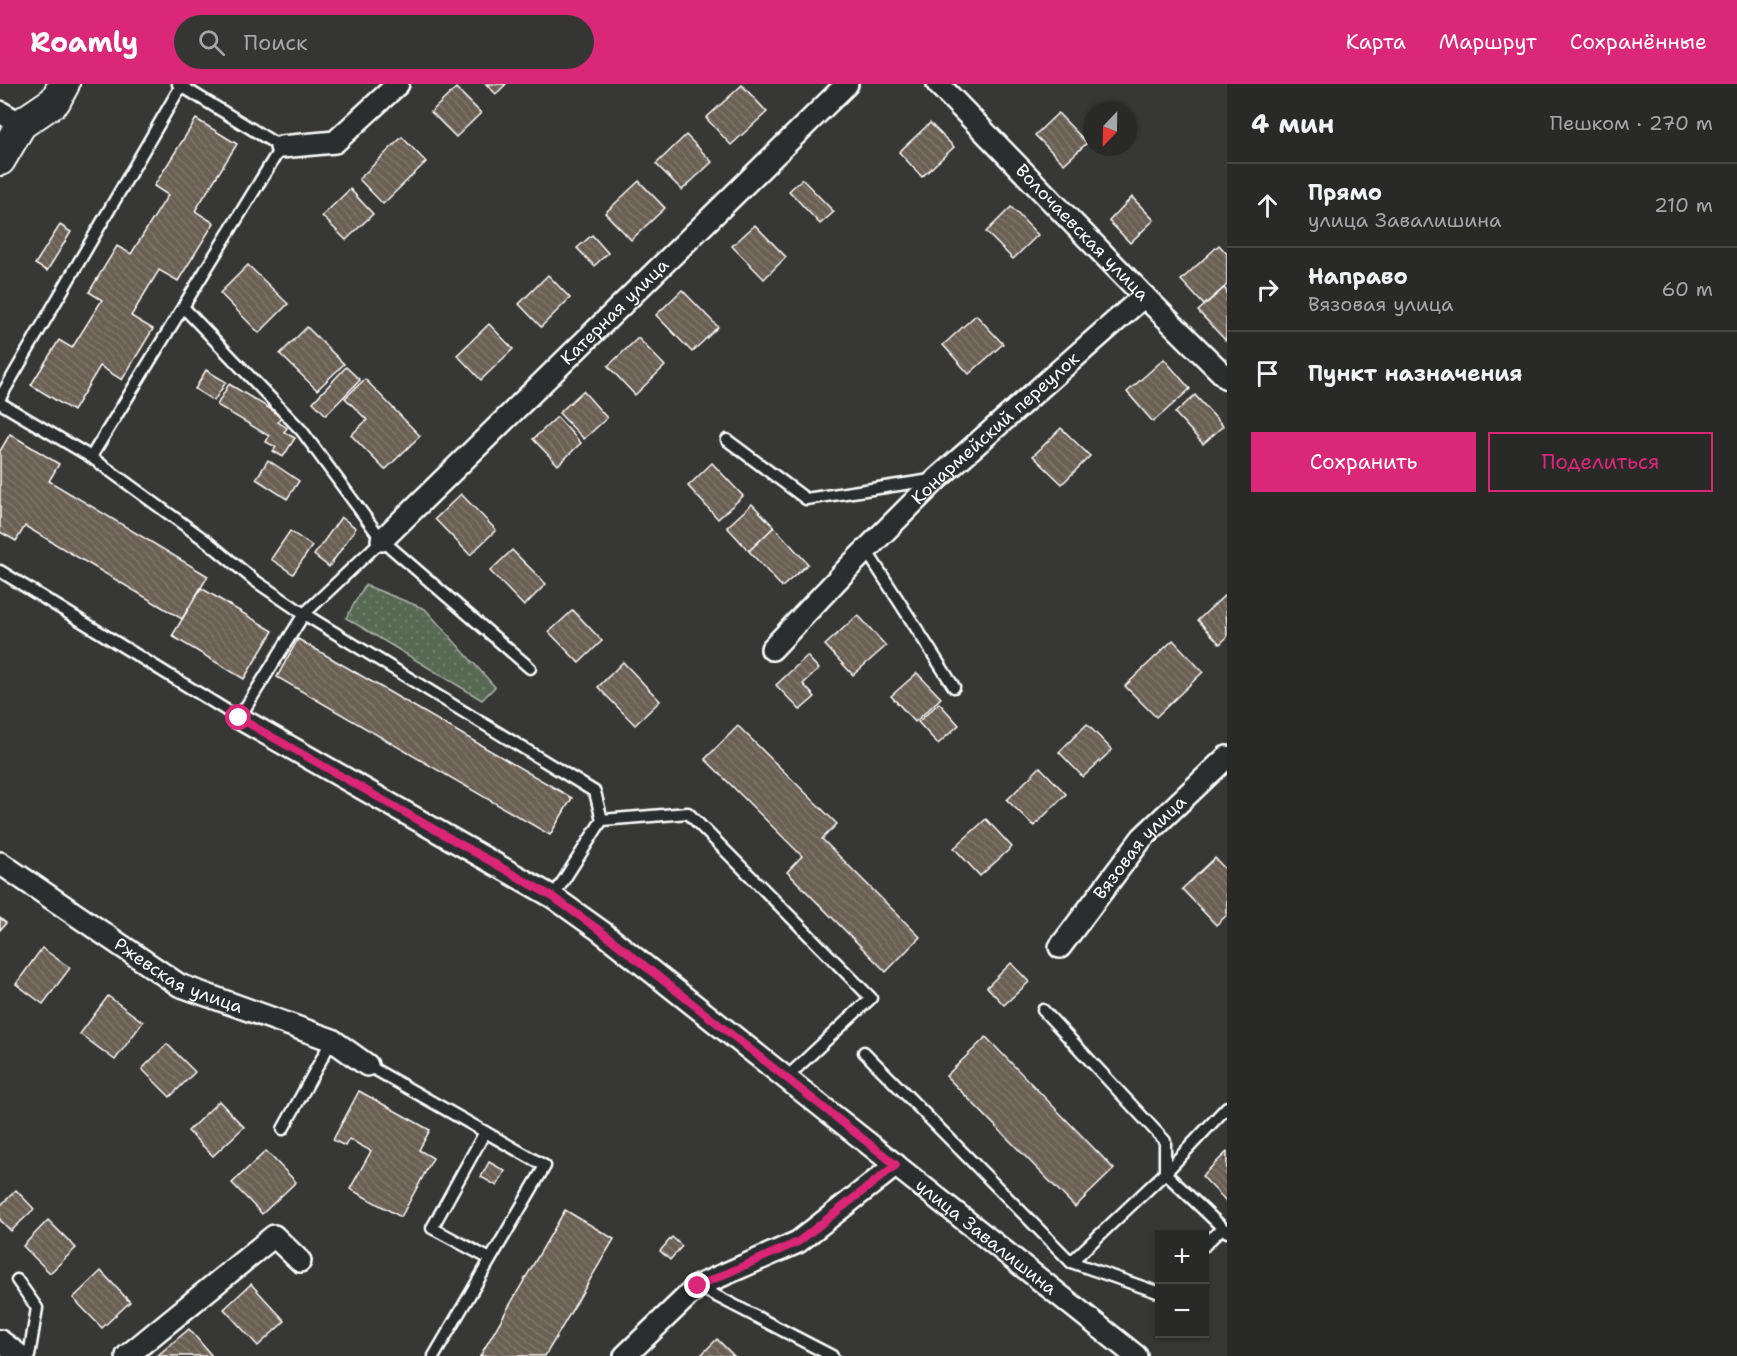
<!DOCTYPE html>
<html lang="ru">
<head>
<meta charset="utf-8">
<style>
	body { margin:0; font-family:"Shantell Sans",sans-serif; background:#353534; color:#f1f3f6 }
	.controls { position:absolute; right:18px; bottom:18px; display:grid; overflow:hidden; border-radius:0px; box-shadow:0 2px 4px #0004 }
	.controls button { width:54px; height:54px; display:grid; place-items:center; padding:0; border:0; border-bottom:2px solid #454545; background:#292928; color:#f1f3f6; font:30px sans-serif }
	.compass { position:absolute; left:1083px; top:18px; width:54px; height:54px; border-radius:50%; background:#292928; box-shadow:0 2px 4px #0004; rotate:202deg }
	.stop { position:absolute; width:18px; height:18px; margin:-14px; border:4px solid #db2777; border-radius:50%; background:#fff }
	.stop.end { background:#db2777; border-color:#fff; box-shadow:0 2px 6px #0008 }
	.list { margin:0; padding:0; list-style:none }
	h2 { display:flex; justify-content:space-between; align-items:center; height:78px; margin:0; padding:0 24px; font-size:26px }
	h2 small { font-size:20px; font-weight:400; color:#a5a6a8 }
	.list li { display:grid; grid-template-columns:39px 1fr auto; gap:18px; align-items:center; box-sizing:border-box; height:84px; padding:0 24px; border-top:2px solid #454545 }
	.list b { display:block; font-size:22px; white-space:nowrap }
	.list p { margin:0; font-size:20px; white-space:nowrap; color:#a5a6a8 }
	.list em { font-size:20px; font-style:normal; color:#a5a6a8 }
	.actions { display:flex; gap:12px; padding:18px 24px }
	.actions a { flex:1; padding:14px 0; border:2px solid #db2777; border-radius:0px; text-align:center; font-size:21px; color:#db2777 }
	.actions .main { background:#db2777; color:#fff }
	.icon { flex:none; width:33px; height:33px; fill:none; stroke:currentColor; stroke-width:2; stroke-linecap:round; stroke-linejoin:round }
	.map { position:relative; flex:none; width:1227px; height:1272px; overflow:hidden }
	header { display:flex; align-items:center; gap:36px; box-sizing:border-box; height:84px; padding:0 30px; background:#db2777; color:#fff }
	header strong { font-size:28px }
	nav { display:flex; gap:33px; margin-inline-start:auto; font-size:21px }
	.search { width:420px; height:54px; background:#353534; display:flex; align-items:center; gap:15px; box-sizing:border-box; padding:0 21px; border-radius:33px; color:#a5a6a8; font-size:22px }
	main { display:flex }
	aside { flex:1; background:#292928 }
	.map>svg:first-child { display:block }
</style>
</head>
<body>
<header>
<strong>Roamly</strong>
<div class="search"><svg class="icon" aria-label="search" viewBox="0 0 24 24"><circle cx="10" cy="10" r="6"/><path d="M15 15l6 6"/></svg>Поиск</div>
<nav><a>Карта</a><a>Маршрут</a><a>Сохранённые</a></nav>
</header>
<main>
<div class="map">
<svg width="1227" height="1272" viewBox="0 0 1227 1272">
	<defs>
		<pattern id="park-dots" width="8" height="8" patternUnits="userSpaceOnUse" patternTransform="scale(1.5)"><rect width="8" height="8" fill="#586953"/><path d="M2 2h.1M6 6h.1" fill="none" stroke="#71806d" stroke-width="1.8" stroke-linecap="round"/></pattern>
		<pattern id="building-back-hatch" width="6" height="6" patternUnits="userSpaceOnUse" patternTransform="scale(1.5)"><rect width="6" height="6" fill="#6b5e52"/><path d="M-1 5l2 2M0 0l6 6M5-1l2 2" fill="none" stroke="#81766c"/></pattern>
	</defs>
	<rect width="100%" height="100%" fill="#373735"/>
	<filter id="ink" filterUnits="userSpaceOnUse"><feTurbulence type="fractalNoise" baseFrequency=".0167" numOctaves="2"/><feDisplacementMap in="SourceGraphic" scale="12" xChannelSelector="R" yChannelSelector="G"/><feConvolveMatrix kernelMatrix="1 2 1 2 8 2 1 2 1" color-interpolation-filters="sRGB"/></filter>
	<g filter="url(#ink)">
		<path fill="url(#park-dots)" stroke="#acb4a9" stroke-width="1.5" d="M365,501L425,525L495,603L482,616L346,534Z"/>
		<g fill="url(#building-back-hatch)" stroke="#fff" stroke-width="1.5">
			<path d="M486,0H506L496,10Z"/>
			<path d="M742,1L767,28L731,61L706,34Z"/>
			<path d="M456,4L481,29L456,53L431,28Z"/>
			<path d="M1058,29L1087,59L1064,80L1035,51Z"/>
			<path d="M196,35L237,60L195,127L214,139L178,197L159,186L131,232L153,245L122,296L100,282L73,327L31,301L59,256L72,264L102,216L89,208L117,162L131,170L168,111L154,102Z"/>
			<path d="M930,39L954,63L922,93L899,68Z"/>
			<path d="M686,51L712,78L682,106L656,80Z"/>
			<path d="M402,53L426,78L383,120L359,95Z"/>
			<path d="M802,95L834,128L820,140L789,107Z"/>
			<path d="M639,97L665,124L631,156L605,129Z"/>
			<path d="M350,105L373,130L346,156L322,132Z"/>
			<path d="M1132,113L1154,136L1130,159L1109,137Z"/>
			<path d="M1011,123L1038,151L1013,175L986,148Z"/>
			<path d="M60,141L71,148L47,187L35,180Z"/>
			<path d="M755,141L786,173L764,195L732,162Z"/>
			<path d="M592,151L608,169L594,182L577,164Z"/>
			<path d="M1219,161L1227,170V201L1204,221L1181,196Z"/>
			<path d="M248,181L288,220L259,249L220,209Z"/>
			<path d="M548,191L570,214L541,243L519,220Z"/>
			<path d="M1224,204L1227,207L1226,257L1198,227Z"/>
			<path d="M682,206L718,243L692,268L656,231Z"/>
			<path d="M976,231L1003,260L969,290L943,261Z"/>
			<path d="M489,240L513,265L481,296L457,271Z"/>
			<path d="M307,243L344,280L317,306L280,270Z"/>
			<path d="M638,254L665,282L635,311L608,282Z"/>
			<path d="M1164,275L1190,305L1153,338L1127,308Z"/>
			<path d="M346,283L360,296L326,331L313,318Z"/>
			<path d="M206,286L226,298L214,317L195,305Z"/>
			<path d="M365,295L420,352L385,386L351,351L367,336L345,314Z"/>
			<path d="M229,300L282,332L278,338L287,344L284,348L295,354L283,373L273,367L276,363L266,358L269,352L217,321Z"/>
			<path d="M583,307L607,334L584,355L559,329Z"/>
			<path d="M1195,311L1223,342L1203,360L1175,329Z"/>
			<path d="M557,333L581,359L558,381L533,355Z"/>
			<path d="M1061,344L1090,372L1062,400L1033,372Z"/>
			<path d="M10,350L59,380L49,397L208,492L182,535L25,442L16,457L0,448V367Z"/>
			<path d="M268,376L299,397L287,415L256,395Z"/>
			<path d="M712,379L743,412L718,435L688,402Z"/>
			<path d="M461,410L496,446L470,471L435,435Z"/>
			<path d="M752,420L774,443L749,467L727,443Z"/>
			<path d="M341,433L356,444L329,483L314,471Z"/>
			<path d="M774,443L808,480L782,503L749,467Z"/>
			<path d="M290,447L312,462L293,490L271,475Z"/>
			<path d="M512,466L546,500L524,522L490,487Z"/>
			<path d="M201,504L273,547L244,595L172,552Z"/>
			<path d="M1226,510L1227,553L1220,560L1198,536Z"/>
			<path d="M573,526L602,557L579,579L549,548Z"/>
			<path d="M858,531L886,562L853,591L825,561Z"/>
			<path d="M298,555L572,714L550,751L277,593Z"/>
			<path d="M1173,556L1203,588L1156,633L1125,602Z"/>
			<path d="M807,572L819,585L803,600L815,613L800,626L776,601Z"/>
			<path d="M623,578L660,617L635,641L598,603Z"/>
			<path d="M917,589L941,614L915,638L891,612Z"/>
			<path d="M939,619L959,641L938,660L918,638Z"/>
			<path d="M1087,640L1112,666L1083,693L1059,668Z"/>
			<path d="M738,642L837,740L822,755L920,853L886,888L787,788L802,772L705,675Z"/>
			<path d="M1040,683L1066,710L1034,742L1007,716Z"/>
			<path d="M986,735L1012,763L980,792L954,764Z"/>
			<path d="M1215,774L1227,787V831L1216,841L1182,805Z"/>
			<path d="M0,834L6,839L0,846Z"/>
			<path d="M42,864L70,884L43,920L16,900Z"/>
			<path d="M1011,879L1029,898L1004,921L987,903Z"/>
			<path d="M108,912L143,938L115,976L80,950Z"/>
			<path d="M986,953L1114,1085L1075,1123L946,992Z"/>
			<path d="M167,960L195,988L170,1013L142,985Z"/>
			<path d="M359,1007L430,1046L419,1066L433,1074L401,1133L350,1105L371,1067L349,1055L345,1062L333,1056Z"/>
			<path d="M219,1017L244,1043L213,1072L188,1047Z"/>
			<path d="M266,1067L296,1098L262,1130L232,1099Z"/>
			<path d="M1227,1068V1118L1202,1092Z"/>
			<path d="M489,1078L505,1087L497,1102L481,1093Z"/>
			<path d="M16,1106L34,1125L11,1147L0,1136V1122Z"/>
			<path d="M565,1126L614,1155L545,1272H480Z"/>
			<path d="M48,1136L76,1164L50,1189L23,1162Z"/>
			<path d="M672,1153L682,1162L670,1176L660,1167Z"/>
			<path d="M101,1187L130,1218L102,1244L73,1214Z"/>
			<path d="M251,1200L285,1237L258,1262L224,1225Z"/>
			<path d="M189,1245L212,1272H157Z"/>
			<path d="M717,1255L734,1272H700Z"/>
		</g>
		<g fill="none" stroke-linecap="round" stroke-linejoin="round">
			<g stroke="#fff" stroke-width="15">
				<g id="lane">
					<path d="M183,223L302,347L382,456L530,584"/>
					<path d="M0,314L181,2"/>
					<path d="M0,319L91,373L209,459L254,496L304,530L595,708L602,736L553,813"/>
					<path d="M727,356L806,415L931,396"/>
					<path d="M91,373L281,63L178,0"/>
					<path d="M866,466L954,603"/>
					<path d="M0,487L239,634L304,530L382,456"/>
					<path d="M602,736L688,729L871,914L786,994"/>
					<path d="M1043,926L1165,1057V1089L1227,1148"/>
					<path d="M864,968L1071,1178L1157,1208L1160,1206"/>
					<path d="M367,981L545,1082L434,1272"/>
					<path d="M283,1045L332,956"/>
					<path d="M485,1048L432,1144L490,1175"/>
					<path d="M1204,1162L1221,1145"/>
					<path d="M1071,1178L1165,1089L1227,1023"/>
					<path d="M17,1196L37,1224L29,1272"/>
					<path d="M699,1203L832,1272"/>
				</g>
			</g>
			<g stroke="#fff" stroke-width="26">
				<g id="street">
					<path id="s1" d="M938,0L1144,212L1227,294"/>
					<path d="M0,28L21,40"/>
					<path d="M281,63L335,58L398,0"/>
					<path id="s2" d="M382,456L847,0"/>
					<path id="s3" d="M772,565L851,481L937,395L1144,212"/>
					<path id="s4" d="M239,634L553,813L602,848L1136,1272"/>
					<path id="s5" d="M0,779L179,901L332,956L367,981"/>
					<path id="s6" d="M1060,863L1142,754L1227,673"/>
					<path d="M0,1257L20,1272"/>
					<path d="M127,1272L274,1152L300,1177"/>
					<path d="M625,1272L698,1202L798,1158L896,1081"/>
				</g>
			</g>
			<g stroke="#fff" stroke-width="34">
				<path id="secondary" d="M0,76L21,40L55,17L64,0"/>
			</g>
			<use href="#lane" stroke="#2a2d2e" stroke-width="10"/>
			<use href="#street" stroke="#2a2d2e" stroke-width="21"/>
			<use href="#secondary" stroke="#2a2d2e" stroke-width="30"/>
		</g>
	</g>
	<g fill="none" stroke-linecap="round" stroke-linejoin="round" filter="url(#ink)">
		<path stroke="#db2777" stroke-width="8" d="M239,634L553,813L602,848L896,1081L798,1158L698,1202"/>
	</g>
	<g text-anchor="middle" stroke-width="5" stroke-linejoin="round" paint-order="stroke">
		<g font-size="18" fill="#fff" stroke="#2a2d2e">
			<text dy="6" stroke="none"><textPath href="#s1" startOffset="207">Волочаевская улица</textPath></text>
			<text dy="6" stroke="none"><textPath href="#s2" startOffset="326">Катерная улица</textPath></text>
			<text dy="6" stroke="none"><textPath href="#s3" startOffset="314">Конармейский переулок</textPath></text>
			<text dy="6" stroke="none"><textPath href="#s6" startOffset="128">Вязовая улица</textPath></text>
			<text dy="6" stroke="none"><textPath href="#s5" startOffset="212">Ржевская улица</textPath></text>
			<text dy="6" stroke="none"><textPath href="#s4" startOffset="912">улица Завалишина</textPath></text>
		</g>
	</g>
</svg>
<div class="controls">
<button>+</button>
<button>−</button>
</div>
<svg class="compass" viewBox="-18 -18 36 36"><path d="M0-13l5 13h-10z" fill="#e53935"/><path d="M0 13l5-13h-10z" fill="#a5a6a8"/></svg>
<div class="stop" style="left:239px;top:634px"></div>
<div class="stop end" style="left:698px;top:1202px"></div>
</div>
<aside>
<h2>4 мин<small>Пешком · 270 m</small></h2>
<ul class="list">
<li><svg class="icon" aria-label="ahead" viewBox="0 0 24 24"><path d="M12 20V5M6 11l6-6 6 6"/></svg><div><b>Прямо</b><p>улица Завалишина</p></div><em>210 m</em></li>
<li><svg class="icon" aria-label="right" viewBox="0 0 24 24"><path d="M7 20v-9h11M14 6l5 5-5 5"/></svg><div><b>Направо</b><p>Вязовая улица</p></div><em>60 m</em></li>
<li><svg class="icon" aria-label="arrive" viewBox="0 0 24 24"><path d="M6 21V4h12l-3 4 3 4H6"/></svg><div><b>Пункт назначения</b></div></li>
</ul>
<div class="actions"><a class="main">Сохранить</a><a>Поделиться</a></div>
</aside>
</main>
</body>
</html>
